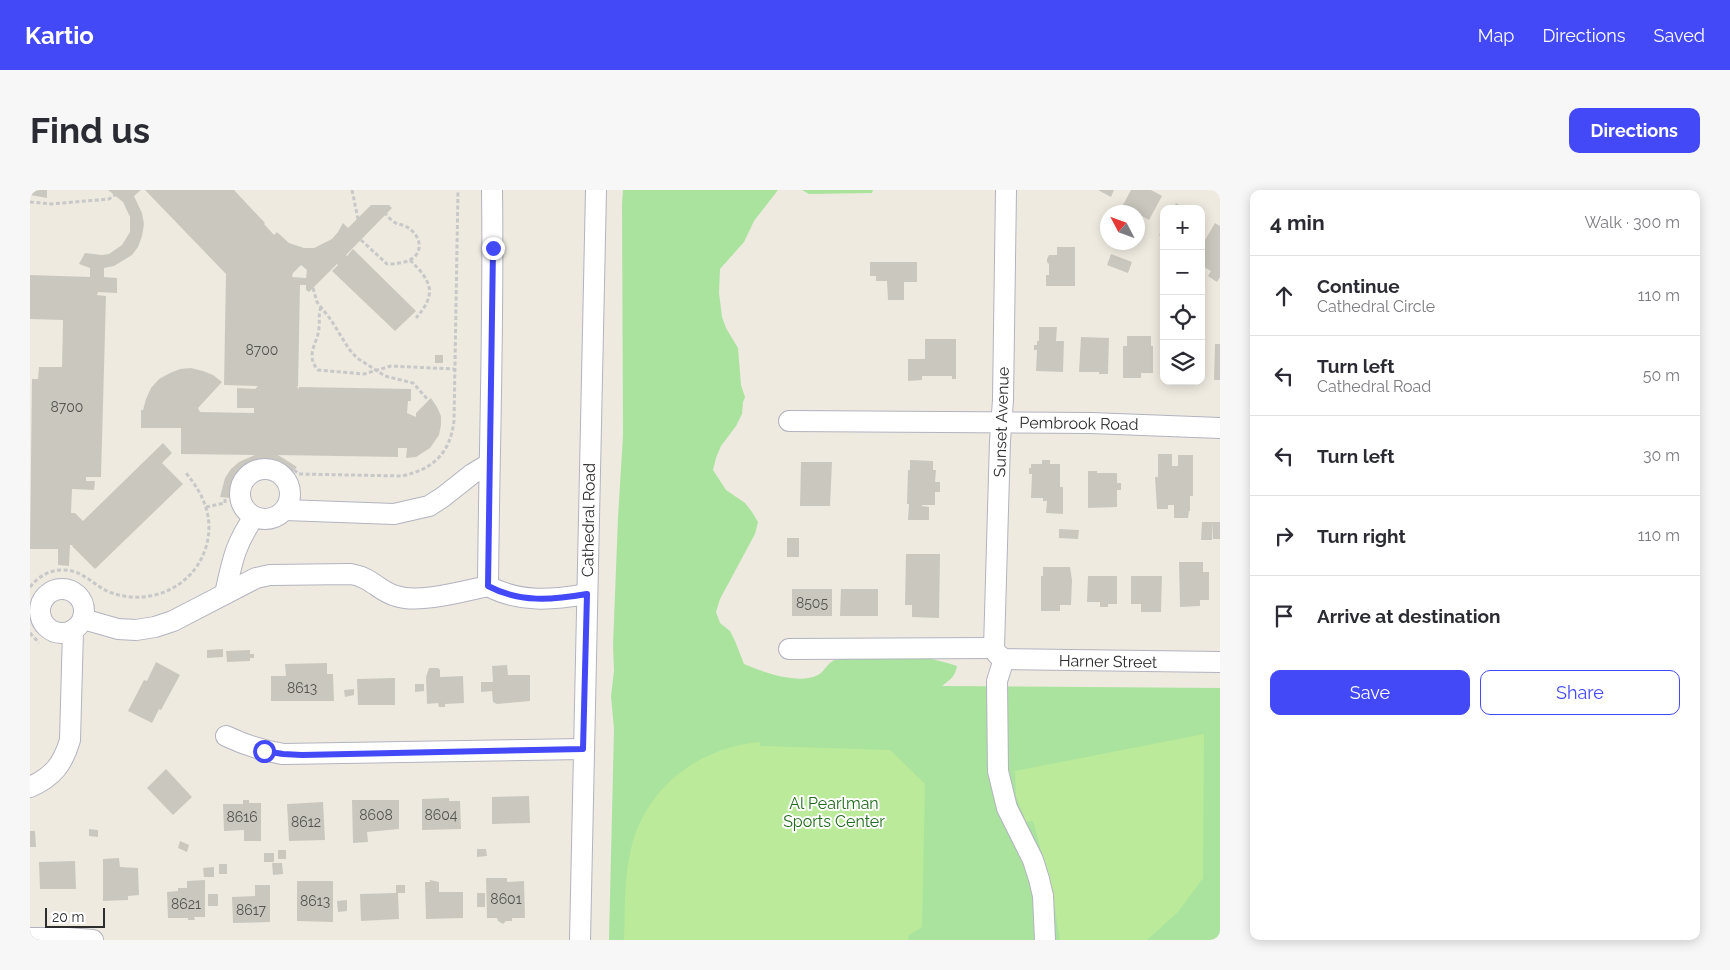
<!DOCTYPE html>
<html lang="en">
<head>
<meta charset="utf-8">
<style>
	body { margin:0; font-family:Raleway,sans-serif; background:#f7f7f7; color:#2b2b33 }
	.controls { position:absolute; right:15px; top:15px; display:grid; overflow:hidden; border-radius:10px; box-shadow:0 2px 12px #0003 }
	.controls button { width:45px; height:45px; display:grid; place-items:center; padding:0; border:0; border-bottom:1px solid #e1e1e2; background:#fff; color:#2b2b33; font:25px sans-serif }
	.compass { position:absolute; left:1070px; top:15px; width:45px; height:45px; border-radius:50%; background:#fff; box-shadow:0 2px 12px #0003; rotate:311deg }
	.scale { position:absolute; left:15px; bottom:12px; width:60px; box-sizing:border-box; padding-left:5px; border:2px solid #2d2d2d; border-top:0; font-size:14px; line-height:18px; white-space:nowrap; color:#2d2d2d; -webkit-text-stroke:4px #fff; paint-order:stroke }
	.stop { position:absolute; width:15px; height:15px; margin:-11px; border:4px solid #4349f7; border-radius:50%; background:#fff }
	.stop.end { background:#4349f7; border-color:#fff; box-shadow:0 1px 5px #0008 }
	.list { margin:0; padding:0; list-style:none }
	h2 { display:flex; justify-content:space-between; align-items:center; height:65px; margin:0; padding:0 20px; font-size:21px }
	h2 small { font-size:16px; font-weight:400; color:#7c7c81 }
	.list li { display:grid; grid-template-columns:32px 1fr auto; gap:15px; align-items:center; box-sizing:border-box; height:80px; padding:0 20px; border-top:1px solid #e1e1e2 }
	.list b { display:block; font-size:19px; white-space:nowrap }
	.list p { margin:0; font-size:16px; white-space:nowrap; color:#7c7c81 }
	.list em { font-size:16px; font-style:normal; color:#7c7c81 }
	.actions { display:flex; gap:10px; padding:15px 20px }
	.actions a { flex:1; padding:11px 0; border:1px solid #4349f7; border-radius:10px; text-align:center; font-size:18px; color:#4349f7 }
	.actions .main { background:#4349f7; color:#fff }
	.icon { flex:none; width:28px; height:28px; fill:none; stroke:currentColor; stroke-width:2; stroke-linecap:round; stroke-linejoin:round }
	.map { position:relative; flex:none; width:1190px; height:750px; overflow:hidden; border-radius:10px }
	header { display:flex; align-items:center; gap:30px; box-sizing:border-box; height:70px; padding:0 25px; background:#4349f7; color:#fff }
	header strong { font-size:24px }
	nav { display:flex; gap:28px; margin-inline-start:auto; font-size:18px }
	.intro { display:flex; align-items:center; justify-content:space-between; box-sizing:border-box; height:120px; padding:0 30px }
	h1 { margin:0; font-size:35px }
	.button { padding:12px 22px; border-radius:10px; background:#4349f7; color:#fff; font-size:18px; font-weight:700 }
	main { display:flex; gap:30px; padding:0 30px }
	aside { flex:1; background:#fff; border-radius:10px; box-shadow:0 2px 12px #0003 }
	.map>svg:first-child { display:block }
</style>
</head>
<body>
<header>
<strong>Kartio</strong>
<nav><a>Map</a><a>Directions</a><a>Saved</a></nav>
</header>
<div class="intro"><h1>Find us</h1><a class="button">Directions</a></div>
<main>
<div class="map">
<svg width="1190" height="750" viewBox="0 0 1190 750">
	<rect width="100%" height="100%" fill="#eeeae0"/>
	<g fill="#aae39e">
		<path d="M593,0H748L724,31L714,52L690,79L689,103L692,127L696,138L708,158L711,195L715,207L713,212L712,224L706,236L691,256L686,268L683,280L696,300L715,313L722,322L728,332L725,344L690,409L686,422L690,433L700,441L705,451L714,474C733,482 768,495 788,485C795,481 798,472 805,470C809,469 813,469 817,469C853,462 893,464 927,476C925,488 919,490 912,496L1190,498V750H579L584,539L581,506L584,481L583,455L588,328L593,245L592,14Z"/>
		<path d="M772,0H843L842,3L779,4Z"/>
	</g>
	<g fill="#bbea9a">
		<path d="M1174,544L1173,688L1148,722L1117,750H1030L1022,700L1003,631L996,632L986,606L985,581Z"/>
		<path d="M730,552V556L860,560L895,594L892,737L879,745L878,750H594C595,720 594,688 601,659C615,598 669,557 730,552Z"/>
	</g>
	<g fill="#cac8be" fill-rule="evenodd">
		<path d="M0,0H17V8L0,5Z"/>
		<path d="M78,0H111L104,6L112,23L114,34L112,46L108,57L102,65L84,76L74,78V87L87,88V103L68,102L67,105L76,106L71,287H56V291H65L64,300L42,299L41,323H45L53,331L133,253L142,263L132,273L153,294L65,379L42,356L43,355H40L39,376L28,375V359H0L2,189H8L9,177H32L33,130L0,129V85L60,87V78L49,74L55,63L72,65L79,64L92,55L100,42V27L93,12Z"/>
		<path d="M115,0H204L235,33L234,34L244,45L247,42L259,53L274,58H284L302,49L308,42L313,33L318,38L341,15H359L362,18L316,65L317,66L323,59L386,121L365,141L302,81L308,75L307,74L279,102L276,100V95H270L268,197L266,196L269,199V197L381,199V211H378L377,223L386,227V223L401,208L407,217L411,226V235L409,245L400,258L386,267L376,268L377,258H368V267L248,265L267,277L260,284L246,275L230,274L222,276L214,280L204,292L199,308L190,307L195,288L201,279L209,272L225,265L151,264V238H111V220H113L116,209L121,198L129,189L140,183L150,179L161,178L173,181L183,185L192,192L168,218L170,222L224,223V218H207V198L225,199L228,196L194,195L196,84ZM271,75L277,80L276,88L262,87L263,83Z"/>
		<path d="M1068,0H1084L1081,7Z"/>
		<path d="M1101,0H1121L1132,6L1119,30L1093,15Z"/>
		<path d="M1146,13L1155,19H1143Z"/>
		<path d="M1185,33L1190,36V87L1187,92L1178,86L1181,81L1171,75V62L1173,59L1171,57Z"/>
		<path d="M1134,36V48L1129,45Z"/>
		<path d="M1027,57H1045V96H1016V85H1019V74L1017,72V69L1019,65H1027Z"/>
		<path d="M1081,64L1102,72L1098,83L1077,75Z"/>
		<path d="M840,72H887V92H874V110H858L857,91H846V86H840Z"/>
		<path d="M1009,137H1027L1026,151H1034L1033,182L1006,181L1007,160H1004V155H1007V151H1009Z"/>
		<path d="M1097,146H1121V156H1123V183H1111V188H1093V156H1097Z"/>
		<path d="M1051,147L1079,148L1078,184H1069V182H1049Z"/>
		<path d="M895,149H926V189H922V186H892V190L878,191V169H895Z"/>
		<path d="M1185,154H1190V190H1184Z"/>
		<rect x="405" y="165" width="8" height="8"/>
		<path d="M1128,264H1142V276H1148V265H1163V306H1160V321H1159L1158,328H1144V315H1138V319H1127L1125,287H1128Z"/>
		<path d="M880,270L903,271V280H906L905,292H910V302H905V315H892V316L899,317V330H878L879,314H877L878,280H880Z"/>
		<path d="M1012,270H1020V274H1030V297H1033V324L1016,323L1017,311H1013V308H1001L1002,284H999V278H1001V274H1012Z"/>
		<path d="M771,272H802L800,316H770Z"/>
		<path d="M1058,281H1067V283H1087V293H1091V300H1087V317L1058,318Z"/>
		<path d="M1172,332H1182V350H1171Z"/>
		<path d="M1182,332H1190V349H1183Z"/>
		<path d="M1029,339L1049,340L1048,349L1029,348Z"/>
		<rect x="757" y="348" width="12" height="19"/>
		<path d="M876,364H910L909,428L882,427V415H875Z"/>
		<path d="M1149,372H1173V382H1179V410H1170V416L1150,417Z"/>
		<path d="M1013,377H1040L1042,390L1041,415H1030V421H1011V386H1013Z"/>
		<path d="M1058,386H1087V414H1078V417H1070V412H1057Z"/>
		<path d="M1101,386H1132L1131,422H1111V414H1101Z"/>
		<rect x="762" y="399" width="40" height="27"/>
		<path d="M811,399H848V426H810Z"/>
		<path d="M193,459V467L177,468V460Z"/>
		<path d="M220,460V464H224V468H220V471L197,472L196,461Z"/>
		<path d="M126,472L150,485L131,520L129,519L122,533L98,521L114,490L117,491Z"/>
		<path d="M297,473V484H303L304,511H241V486H256L255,474Z"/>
		<path d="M477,475L478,485H500V511L467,514L463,512L462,501L451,502V492H463L462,476Z"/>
		<path d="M399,478H408L410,480V487L433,486L434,513L415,514V517H409L408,513L397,514L396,487Z"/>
		<path d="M365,488V515H328L327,489Z"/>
		<path d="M385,494H394V501L385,502Z"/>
		<path d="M324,499V505L315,507L314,500Z"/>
		<path d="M136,579L162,607L143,625L117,598Z"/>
		<path d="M499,606L500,633L462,634V607Z"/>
		<path d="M419,608V611H430L431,639L392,640V609Z"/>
		<path d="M213,610H219V613H231V651H214V640L194,641L193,614H213Z"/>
		<path d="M322,610H369V639L337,642L338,652L323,653Z"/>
		<path d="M293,612L295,650L259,651L257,614Z"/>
		<path d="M59,639L68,640V647L59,646Z"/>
		<path d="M0,641H5L6,657H0Z"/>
		<path d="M150,651L159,655L157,662L148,658Z"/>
		<path d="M447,659H456L457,666L447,667Z"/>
		<rect x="248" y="660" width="8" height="9"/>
		<rect x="234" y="663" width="10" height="9"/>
		<path d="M89,668L90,677L108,678L109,705L98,706V710L73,711V669Z"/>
		<path d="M45,671L46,699H10L9,672Z"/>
		<path d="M242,673H252L253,684L243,685Z"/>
		<rect x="189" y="674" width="8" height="10"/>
		<path d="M184,677V687H174L173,678Z"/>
		<path d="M456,688H477V692L494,691L495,728H482V731H476L473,734L468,731L467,728H457Z"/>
		<path d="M175,690V727H164L165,730H158V728H138L137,702L148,701V698H157V691Z"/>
		<path d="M400,690L409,692V702H433V728L396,729L395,692H400Z"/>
		<path d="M267,691H303V732L267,731Z"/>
		<path d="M225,695H240V732L203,733L202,707L225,706Z"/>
		<path d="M366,695H375V703H368L369,729L331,731L330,704L366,703Z"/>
		<rect x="447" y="703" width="8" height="14"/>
		<rect x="178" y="704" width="10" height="12"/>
		<path d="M317,710V721L308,722L307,711Z"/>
	</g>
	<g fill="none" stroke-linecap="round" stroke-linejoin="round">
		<g stroke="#b3b3c0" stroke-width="22">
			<g id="minor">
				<path d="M462,0C464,132 459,264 458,396C490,413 522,410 557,404"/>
				<path d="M976,0L973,210L970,251L964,458L967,464L974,469L1190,472"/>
				<path d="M759,231L1061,233L1190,238"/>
				<circle cx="235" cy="304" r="25"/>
				<path d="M255,320L364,324L399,316L413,307L442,284L459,274"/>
				<circle cx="32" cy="421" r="22"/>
				<path d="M195,404C202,372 205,354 224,327"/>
				<path d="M53,429L88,439L106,440L125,437L143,431L226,388L240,385L321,384C343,388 348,401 366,406C389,414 434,401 458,396"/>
				<path d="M759,459L964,458"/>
				<path d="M974,469L967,491L968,581L977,618L1003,670L1009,689L1013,706L1015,750"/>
				<path d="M196,546C215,555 233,561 253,564L553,559"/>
				<path d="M0,597C23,587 33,574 40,550L43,440"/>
				<path d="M0,748H38L63,750"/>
				<path d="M550,750L566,0"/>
			</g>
		</g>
		<g stroke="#c8c8c8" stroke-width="3" stroke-dasharray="4 2.5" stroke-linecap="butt">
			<path d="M322,0L328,29"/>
			<path d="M0,12L21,14L79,9L85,5"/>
			<path d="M331,50L357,74C366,74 380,73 386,65C394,55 386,41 375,36C371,34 368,35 364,32C361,30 358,27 356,24"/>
			<path d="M380,70C401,91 408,103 386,128"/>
			<path d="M283,98L287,112L301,130L319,159L327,168L355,186L383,193L399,211"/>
			<path d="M291,117C288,124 290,129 289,137C289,152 274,164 288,180L334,184L361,176L424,179"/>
			<path d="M264,280L269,284L372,286C404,279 420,263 424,231L428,0"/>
			<path d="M176,317L195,313V308"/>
			<path d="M0,397C8,387 19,380 32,380C53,379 64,397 82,403C119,416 162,398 175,360C185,331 175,306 156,283"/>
			<path d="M0,443L9,453"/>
		</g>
		<use href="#minor" stroke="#fff" stroke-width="20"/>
	</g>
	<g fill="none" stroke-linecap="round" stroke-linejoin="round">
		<path stroke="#4349f7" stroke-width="6" d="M234,561L253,564L272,565L553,559L557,404C522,410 490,413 458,396L463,58"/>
	</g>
	<g text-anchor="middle" stroke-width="4" stroke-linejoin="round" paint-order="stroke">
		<g font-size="14" fill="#545451">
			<text x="232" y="165">8700</text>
			<text x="37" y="222">8700</text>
			<text x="782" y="418">8505</text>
			<text x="272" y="503">8613</text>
			<text x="346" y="630">8608</text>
			<text x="411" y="630">8604</text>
			<text x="212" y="632">8616</text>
			<text x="276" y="637">8612</text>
			<text x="476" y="714">8601</text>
			<text x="285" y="716">8613</text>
			<text x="156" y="719">8621</text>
			<text x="221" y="725">8617</text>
		</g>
		<g font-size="16" fill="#2d2d2d" stroke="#fff">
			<text transform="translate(971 232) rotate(-88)" y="6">Sunset Avenue</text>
			<text transform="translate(1049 233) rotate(1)" y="6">Pembrook Road</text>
			<text transform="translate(558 330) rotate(-89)" y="6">Cathedral Road</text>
			<text transform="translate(1078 471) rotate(1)" y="6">Harner Street</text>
		</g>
		<g font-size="16" fill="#206a1c" stroke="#fff">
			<text x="804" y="619">Al Pearlman<tspan x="804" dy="18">Sports Center</tspan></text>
		</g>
	</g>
</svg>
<div class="controls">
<button>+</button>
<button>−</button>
<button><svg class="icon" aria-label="locate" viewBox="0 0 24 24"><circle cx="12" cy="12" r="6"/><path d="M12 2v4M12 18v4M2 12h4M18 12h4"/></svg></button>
<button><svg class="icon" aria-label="layers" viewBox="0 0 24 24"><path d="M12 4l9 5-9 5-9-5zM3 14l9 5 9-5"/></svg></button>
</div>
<svg class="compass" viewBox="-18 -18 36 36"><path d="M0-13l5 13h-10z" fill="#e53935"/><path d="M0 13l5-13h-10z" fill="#7c7c81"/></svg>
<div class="scale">20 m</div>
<div class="stop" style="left:234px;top:561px"></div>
<div class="stop end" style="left:463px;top:58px"></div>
</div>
<aside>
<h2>4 min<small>Walk · 300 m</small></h2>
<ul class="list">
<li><svg class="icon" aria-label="ahead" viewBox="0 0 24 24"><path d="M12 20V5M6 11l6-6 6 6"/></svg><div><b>Continue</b><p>Cathedral Circle</p></div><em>110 m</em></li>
<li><svg class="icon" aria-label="left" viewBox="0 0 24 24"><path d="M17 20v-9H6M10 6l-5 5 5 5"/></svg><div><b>Turn left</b><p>Cathedral Road</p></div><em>50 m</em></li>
<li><svg class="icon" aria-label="left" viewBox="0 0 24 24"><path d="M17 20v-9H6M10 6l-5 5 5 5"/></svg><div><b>Turn left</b></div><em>30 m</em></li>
<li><svg class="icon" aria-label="right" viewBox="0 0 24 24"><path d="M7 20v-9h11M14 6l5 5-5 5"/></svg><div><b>Turn right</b></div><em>110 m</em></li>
<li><svg class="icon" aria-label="arrive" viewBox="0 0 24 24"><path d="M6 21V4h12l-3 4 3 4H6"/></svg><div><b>Arrive at destination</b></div></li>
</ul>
<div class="actions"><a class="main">Save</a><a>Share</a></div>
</aside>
</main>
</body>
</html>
